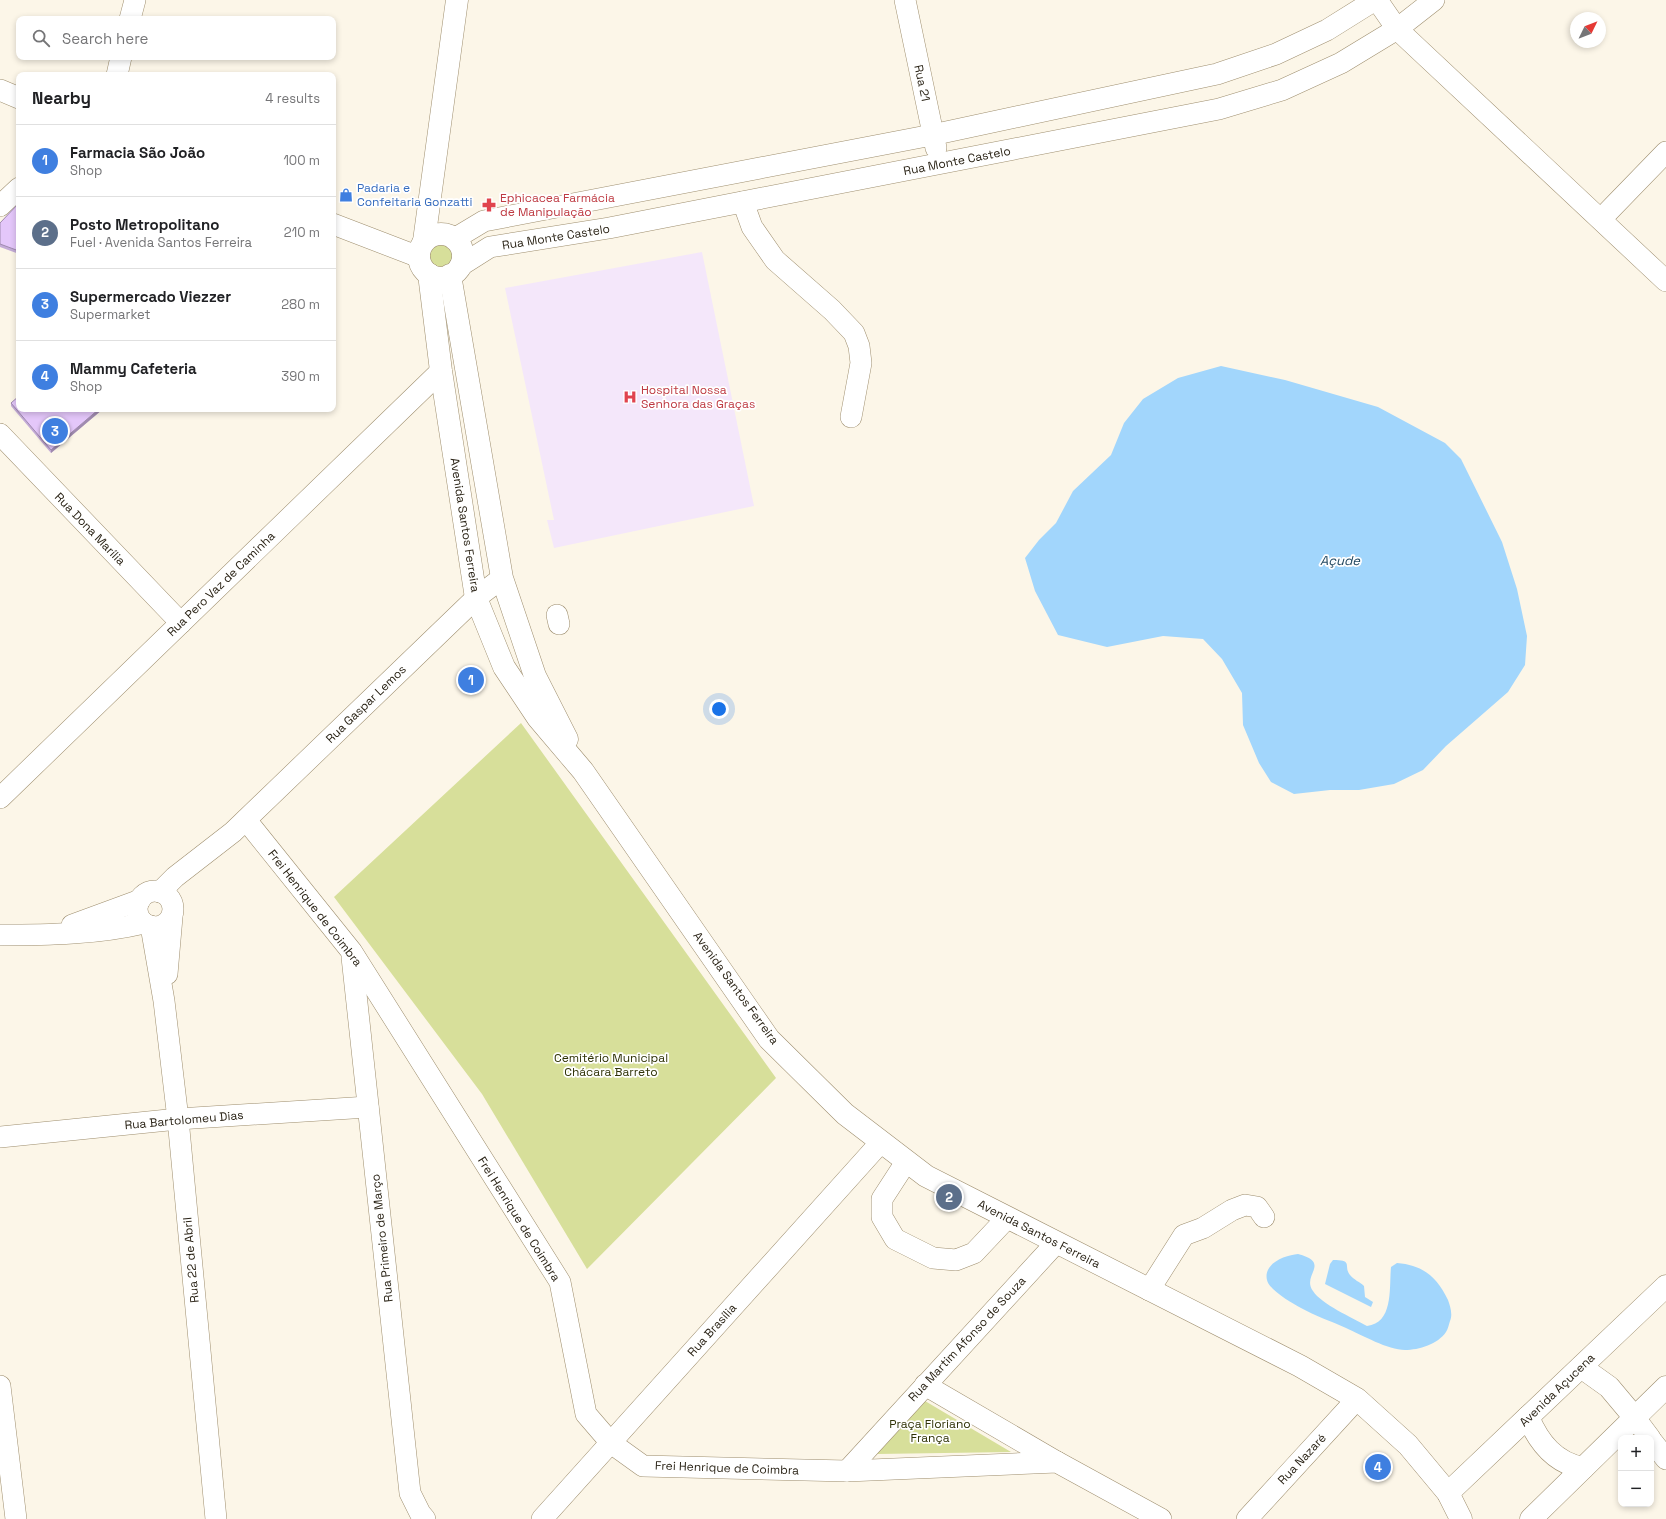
<!DOCTYPE html>
<html lang="en">
<head>
<meta charset="utf-8">
<style>
	body { margin:0; font-family:"Space Grotesk",sans-serif; background:#f6f6f6; color:#202124 }
	.controls { position:absolute; right:12px; bottom:12px; display:grid; overflow:hidden; border-radius:8px; box-shadow:0 2px 6px #0003 }
	.controls button { width:36px; height:36px; display:grid; place-items:center; padding:0; border:0; border-bottom:1px solid #e0e0e0; background:#fff; color:#202124; font:20px sans-serif }
	.compass { position:absolute; left:1570px; top:12px; width:36px; height:36px; border-radius:50%; background:#fff; box-shadow:0 2px 6px #0003; rotate:47deg }
	.you { position:absolute; left:719px; top:709px; width:14px; height:14px; margin:-10px; border:3px solid #fff; border-radius:50%; background:#1a73e8; box-shadow:0 0 0 6px #1a73e833 }
	.badge { display:grid; place-items:center; width:26px; height:26px; border-radius:50%; background:#0b8043; color:#fff; font-size:13px; font-weight:700 }
	.pin { position:absolute; translate:-50% -50%; border:2px solid #fff; box-shadow:0 1px 4px #0006 }
	.list { margin:0; padding:0; list-style:none }
	h2 { display:flex; justify-content:space-between; align-items:center; height:52px; margin:0; padding:0 16px; font-size:17px }
	h2 small { font-size:13px; font-weight:400; color:#757577 }
	.list li { display:grid; grid-template-columns:26px 1fr auto; gap:12px; align-items:center; box-sizing:border-box; height:72px; padding:0 16px; border-top:1px solid #e0e0e0 }
	.list b { display:block; font-size:15px; white-space:nowrap }
	.list p { margin:0; font-size:13px; white-space:nowrap; color:#757577 }
	.list em { font-size:13px; font-style:normal; color:#757577 }
	.icon { flex:none; width:22px; height:22px; fill:none; stroke:currentColor; stroke-width:2; stroke-linecap:round; stroke-linejoin:round }
	.map { position:relative; flex:none; width:1666px; height:1519px; overflow:hidden }
	.search { position:absolute; background:#fff; box-shadow:0 2px 6px #0003; left:16px; top:16px; width:320px; height:44px; display:flex; align-items:center; gap:10px; box-sizing:border-box; padding:0 14px; border-radius:8px; color:#757577; font-size:15px }
	.panel { position:absolute; background:#fff; box-shadow:0 2px 6px #0003; left:16px; top:72px; width:320px; height:340px; border-radius:8px }
	.map>svg:first-child { display:block }
</style>
</head>
<body>
<div class="map">
<svg width="1666" height="1519" viewBox="0 0 1666 1519">
	<rect width="100%" height="100%" fill="#fcf6e8"/>
	<path fill="#f4e7fa" d="M702,252L754,506L554,548L547,520H554L505,288Z"/>
	<g fill="#d7df9a">
		<circle cx="441" cy="258" r="13"/>
		<path d="M521,723L776,1078L587,1269L482,1094L334,897Z"/>
		<path d="M925,1401L1011,1452L877,1454Z"/>
	</g>
	<g fill="#a2d6fc">
		<path d="M1221,366L1285,380L1378,407L1445,443L1461,459L1502,542L1517,589L1527,636L1525,665L1508,692L1446,746L1423,770L1394,784L1359,790H1330L1294,794L1271,782L1259,763L1243,725L1242,693L1222,659L1203,639L1163,636L1107,647L1058,635L1035,591L1025,558L1039,540L1056,523L1073,491L1111,455L1124,423L1143,399L1178,378Z"/>
		<path d="M1298,1254C1332,1263 1301,1275 1313,1291C1321,1304 1353,1318 1367,1326C1394,1323 1389,1287 1391,1267L1397,1263C1423,1265 1437,1277 1448,1300C1450,1306 1453,1314 1450,1321C1449,1324 1448,1329 1446,1332C1438,1344 1419,1350 1405,1350C1388,1350 1362,1335 1346,1328C1331,1321 1315,1316 1301,1308C1292,1303 1269,1290 1267,1280C1263,1263 1286,1255 1298,1254Z"/>
		<path d="M1333,1260C1354,1260 1343,1266 1350,1275C1354,1280 1360,1282 1364,1286L1365,1297L1373,1302L1371,1307L1325,1284L1330,1264Z"/>
	</g>
	<g fill="none" stroke-linecap="round" stroke-linejoin="round">
		<g stroke="#9e8e6e" stroke-width="22">
			<g id="minor">
				<path d="M905,0L936,148"/>
				<path d="M1377,0L1397,29L1666,281"/>
				<path d="M130,19L135,0"/>
				<path d="M117,75L121,57"/>
				<path d="M0,90L19,98"/>
				<path d="M743,202L752,227L775,260L832,310L854,333L859,346L861,363L851,417"/>
				<path d="M0,206L19,188"/>
				<path d="M1601,219L1666,152"/>
				<path d="M333,224L419,257"/>
				<path d="M454,239L484,221L932,135L1217,74L1276,54L1327,30L1375,0"/>
				<path d="M460,266L490,247L609,228L1219,109L1282,90L1341,63L1397,29L1434,0"/>
				<path d="M0,434L181,623"/>
				<path d="M557,615L559,624"/>
				<path d="M0,798L441,371"/>
				<path d="M246,820L352,952L560,1282L586,1414L611,1443L643,1466L847,1471L1057,1462L1161,1519"/>
				<circle cx="155" cy="909" r="18"/>
				<path d="M160,892L175,877L233,832L476,598L502,578"/>
				<path d="M72,925L140,900"/>
				<path d="M151,926L164,1001L178,1119L216,1519"/>
				<path d="M0,935C48,935 98,934 144,923"/>
				<path d="M352,957L410,1493L420,1513L425,1519"/>
				<path d="M167,974L172,917"/>
				<path d="M0,1137L178,1119L368,1107"/>
				<path d="M906,1162L882,1199V1217L895,1239L933,1258L956,1260L974,1253L1007,1218"/>
				<path d="M1149,1290L1184,1235L1203,1228L1232,1210L1245,1205L1257,1207L1264,1217"/>
				<path d="M925,1385L1057,1462"/>
				<path d="M0,1386L16,1519"/>
				<path d="M1635,1418L1650,1438"/>
				<path d="M1651,1440L1666,1459"/>
				<path d="M847,1471L1056,1243"/>
				<path d="M542,1519L881,1142"/>
				<path d="M1247,1519L1357,1399"/>
			</g>
		</g>
		<g stroke="#9e8e6e" stroke-width="23">
			<g id="major">
				<circle cx="441" cy="256" r="22"/>
				<path d="M424,241L457,0"/>
				<path d="M429,274L441,371L476,598L504,667L538,718L583,771L769,1039L845,1114L926,1176L1300,1366L1357,1399L1408,1445L1448,1493L1461,1519"/>
				<path d="M450,275L502,578L535,676L567,739"/>
				<path d="M1581,1367L1609,1387L1635,1418"/>
				<path d="M1528,1417C1539,1443 1555,1463 1583,1468"/>
				<path d="M1448,1493L1666,1286"/>
				<path d="M1531,1519L1666,1387"/>
			</g>
		</g>
		<use href="#minor" stroke="#fff" stroke-width="21"/>
		<use href="#major" stroke="#fff" stroke-width="22"/>
	</g>
	<g fill="#c4abd7">
		<path d="M19,203V254L0,247V223Z"/>
		<path d="M11,403L103,409L51,453L11,406Z"/>
	</g>
	<path fill="#a08baf" d="M99,409H103L51,453V450Z"/>
	<g fill="#e4c7fa" stroke="#a08baf">
		<path d="M19,203V251L0,244V223Z"/>
		<path d="M19,396V409H99L51,450L11,403Z"/>
	</g>
	<defs>
		<g id="shop-bare" transform="scale(1.08)"><path d="M-5-2.5h2.3a2.7 3.5 0 0 1 5.4 0H5L5.5 6h-11ZM-1.5-2.5h3a1.5 2.3 0 0 0-3 0Z" fill="#3f7fe0" stroke="#fff" stroke-width="2.5" paint-order="stroke"/></g>
		<g id="pharmacy-bare" transform="scale(1.08)"><path d="M-2-6h4v4h4v4h-4v4h-4v-4h-4v-4h4Z" fill="#e0444e" stroke="#fff" stroke-width="2.5" paint-order="stroke"/></g>
		<g id="hospital-bare" transform="scale(1.08)"><path d="M-5-5h3v3.5h4V-5h3V5h-3V1.5h-4V5h-3Z" fill="#e0444e" stroke="#fff" stroke-width="2.5" paint-order="stroke"/></g>
	</defs>
	<g fill-rule="evenodd">
		<use href="#shop-bare" x="346" y="195"/>
		<use href="#pharmacy-bare" x="489" y="205"/>
		<use href="#hospital-bare" x="630" y="397"/>
	</g>
	<g text-anchor="middle" stroke-width="3.5" stroke-linejoin="round" paint-order="stroke">
		<g font-size="12" fill="#2a2316" stroke="#fff">
			<text transform="translate(922 83) rotate(78)" y="4">Rua 21</text>
			<text transform="translate(957 161) rotate(-11)" y="4">Rua Monte Castelo</text>
			<text transform="translate(556 237) rotate(-9)" y="4">Rua Monte Castelo</text>
			<text transform="translate(465 525) rotate(81)" y="4">Avenida Santos Ferreira</text>
			<text transform="translate(90 529) rotate(46)" y="4">Rua Dona Marília</text>
			<text transform="translate(221 584) rotate(-44)" y="4">Rua Pero Vaz de Caminha</text>
			<text transform="translate(366 704) rotate(-44)" y="4">Rua Gaspar Lemos</text>
			<text transform="translate(315 908) rotate(52)" y="4">Frei Henrique de Coimbra</text>
			<text transform="translate(736 988) rotate(54)" y="4">Avenida Santos Ferreira</text>
			<text transform="translate(184 1120) rotate(-5)" y="4">Rua Bartolomeu Dias</text>
			<text transform="translate(519 1219) rotate(58)" y="4">Frei Henrique de Coimbra</text>
			<text transform="translate(1039 1234) rotate(27)" y="4">Avenida Santos Ferreira</text>
			<text transform="translate(382 1238) rotate(-96)" y="4">Rua Primeiro de Março</text>
			<text transform="translate(191 1260) rotate(-95)" y="4">Rua 22 de Abril</text>
			<text transform="translate(712 1330) rotate(-48)" y="4">Rua Brasília</text>
			<text transform="translate(967 1339) rotate(-47)" y="4">Rua Martim Afonso de Souza</text>
			<text transform="translate(1557 1390) rotate(-44)" y="4">Avenida Açucena</text>
			<text transform="translate(1302 1459) rotate(-47)" y="4">Rua Nazaré</text>
			<text transform="translate(727 1468) rotate(2)" y="4">Frei Henrique de Coimbra</text>
		</g>
		<g font-size="12" fill="#366cbe" stroke="#fff" text-anchor="start">
			<text x="357" y="192">Padaria e<tspan x="357" dy="14">Confeitaria Gonzatti</tspan></text>
		</g>
		<g font-size="12" fill="#be3a42" stroke="#fff" text-anchor="start">
			<text x="500" y="202">Ephicacea Farmácia<tspan x="500" dy="14">de Manipulação</tspan></text>
			<text x="641" y="394">Hospital Nossa<tspan x="641" dy="14">Senhora das Graças</tspan></text>
		</g>
		<g font-size="12" fill="#2f3206" stroke="#fff">
			<text x="611" y="1062">Cemitério Municipal<tspan x="611" dy="14">Chácara Barreto</tspan></text>
			<text x="930" y="1428">Praça Floriano<tspan x="930" dy="14">França</tspan></text>
		</g>
		<g font-size="13" font-style="italic" fill="#214861" stroke="#fff">
			<text x="1340" y="565">Açude</text>
		</g>
	</g>
</svg>
<div class="controls">
<button>+</button>
<button>−</button>
</div>
<svg class="compass" viewBox="-18 -18 36 36"><path d="M0-13l5 13h-10z" fill="#e53935"/><path d="M0 13l5-13h-10z" fill="#757577"/></svg>
<div class="you"></div>
<div class="pin badge" style="left:471px;top:680px;background:#3f7fe0">1</div>
<div class="pin badge" style="left:949px;top:1197px;background:#5c6f8a">2</div>
<div class="pin badge" style="left:55px;top:431px;background:#3f7fe0">3</div>
<div class="pin badge" style="left:1378px;top:1467px;background:#3f7fe0">4</div>
<div class="search"><svg class="icon" aria-label="search" viewBox="0 0 24 24"><circle cx="10" cy="10" r="6"/><path d="M15 15l6 6"/></svg>Search here</div>
<section class="panel">
<h2>Nearby<small>4 results</small></h2>
<ul class="list">
<li><span class="badge" style="background:#3f7fe0">1</span><div><b>Farmacia São João</b><p>Shop</p></div><em>100 m</em></li>
<li><span class="badge" style="background:#5c6f8a">2</span><div><b>Posto Metropolitano</b><p>Fuel · Avenida Santos Ferreira</p></div><em>210 m</em></li>
<li><span class="badge" style="background:#3f7fe0">3</span><div><b>Supermercado Viezzer</b><p>Supermarket</p></div><em>280 m</em></li>
<li><span class="badge" style="background:#3f7fe0">4</span><div><b>Mammy Cafeteria</b><p>Shop</p></div><em>390 m</em></li>
</ul>
</section>
</div>
</body>
</html>
